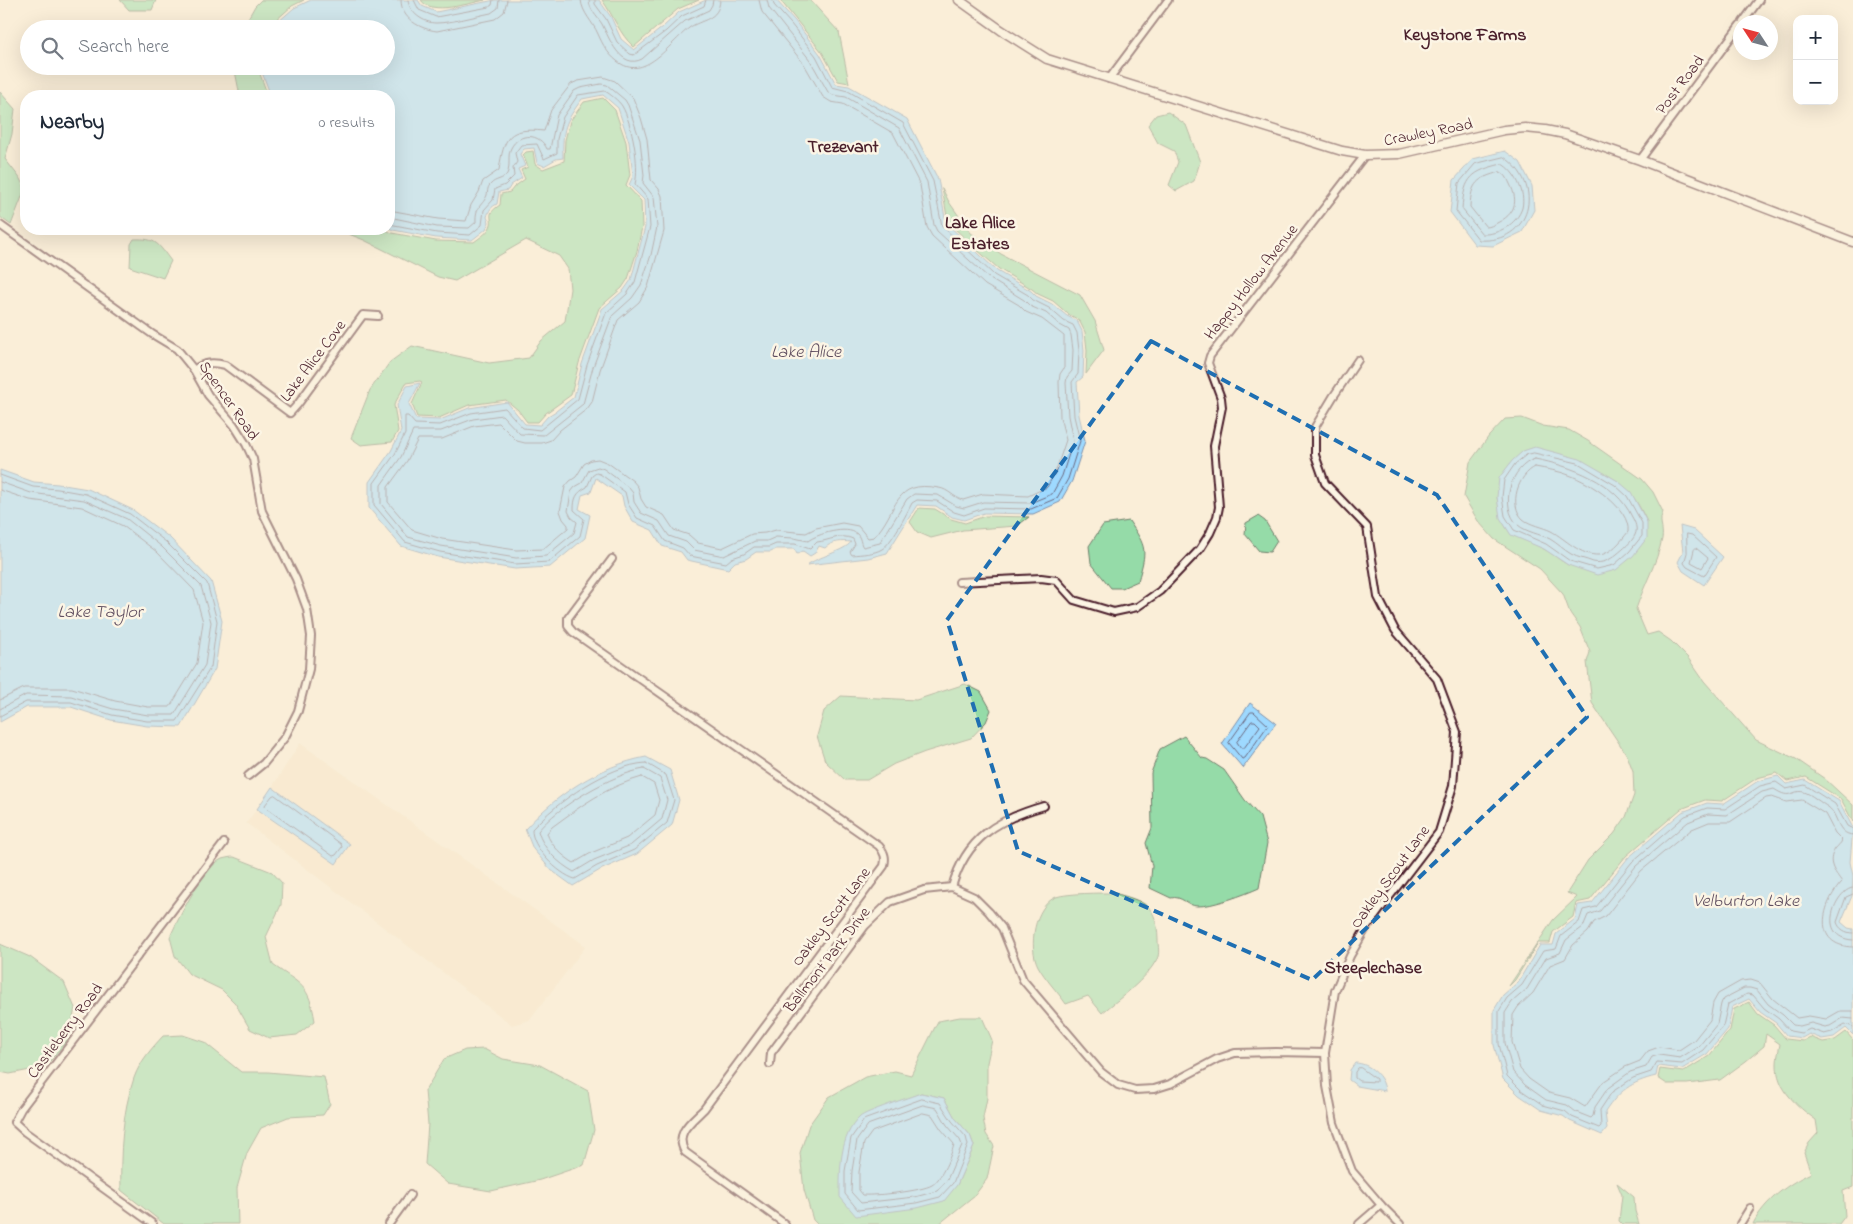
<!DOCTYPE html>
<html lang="en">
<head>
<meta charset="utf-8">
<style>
	body { margin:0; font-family:"Indie Flower",sans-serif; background:#f6f6f7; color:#1f2937 }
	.controls { position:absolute; right:15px; top:15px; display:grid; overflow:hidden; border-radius:10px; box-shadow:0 5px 20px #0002 }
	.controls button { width:45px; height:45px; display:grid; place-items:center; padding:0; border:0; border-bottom:1px solid #e0e1e3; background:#fff; color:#1f2937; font:25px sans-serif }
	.compass { position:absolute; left:1733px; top:15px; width:45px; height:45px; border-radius:50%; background:#fff; box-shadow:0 5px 20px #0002; rotate:306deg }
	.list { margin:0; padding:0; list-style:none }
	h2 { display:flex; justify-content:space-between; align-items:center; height:65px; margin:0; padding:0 20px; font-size:21px }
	h2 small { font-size:16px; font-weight:400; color:#747a83 }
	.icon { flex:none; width:28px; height:28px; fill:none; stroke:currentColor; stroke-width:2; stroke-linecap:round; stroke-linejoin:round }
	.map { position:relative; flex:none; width:1853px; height:1224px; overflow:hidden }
	.search { position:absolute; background:#fff; box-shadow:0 5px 20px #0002; left:20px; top:20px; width:375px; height:55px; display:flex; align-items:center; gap:12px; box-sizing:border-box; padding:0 18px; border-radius:28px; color:#747a83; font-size:19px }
	.panel { position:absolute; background:#fff; box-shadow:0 5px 20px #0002; left:20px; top:90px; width:375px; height:145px; border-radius:20px }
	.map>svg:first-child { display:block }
</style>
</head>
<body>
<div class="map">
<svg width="1853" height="1224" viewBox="0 0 1853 1224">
	<rect width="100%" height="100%" fill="#faeed8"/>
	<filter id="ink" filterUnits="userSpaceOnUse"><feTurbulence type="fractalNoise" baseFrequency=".02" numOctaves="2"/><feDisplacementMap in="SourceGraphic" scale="10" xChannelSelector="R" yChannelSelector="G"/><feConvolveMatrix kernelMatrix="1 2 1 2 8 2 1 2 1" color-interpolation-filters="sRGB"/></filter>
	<g filter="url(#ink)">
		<path fill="#f8e5c8" d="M300,743L586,946L530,1020L512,1025L246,823L257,809L336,864L350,844L272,787Z"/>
		<g fill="#95dba8" stroke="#707d6a" fill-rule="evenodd">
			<path d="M120,0H156L152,10H129Z"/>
			<path d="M261,0H304L292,6L266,29H242L255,6Z"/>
			<path d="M421,0H485C469,3 431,16 421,0Z"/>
			<path d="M602,0H699L678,9L634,47C619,34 614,16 602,0Z"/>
			<path d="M780,0H810L839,32L849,83L838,81L822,52Z"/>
			<path d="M234,66H257L268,96H240Z"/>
			<path d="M0,92L15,109L12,134L5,159L19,177L25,189L11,225L0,217Z"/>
			<path d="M603,98L615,110L626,142L630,175L626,185L641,201L642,227L637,251L628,279L622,288L599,308L579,363L571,395L546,413L538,422H527L518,410L506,400L469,405L439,418L417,417L412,404L422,382L420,381L406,383L394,405L398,431L392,442L361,445L351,438L370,390L390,362L412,346L489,363L529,358L541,341L565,321L570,289L568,269L559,256L526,240L455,281L438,277L364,240L336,229H384L392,233L436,241L474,242C479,238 486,234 489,229C496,217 483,216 500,205L501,194L510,192L514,187L525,179L521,170L528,167L523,155L526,152L533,151L535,164L543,169L564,161L565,140L570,121L584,102Z"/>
			<path d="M1168,112L1186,125L1200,162L1194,181L1176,191L1169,185L1178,162L1174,151L1158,143L1148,125L1156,115Z"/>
			<path d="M942,188L949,202L971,233L1001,254L1080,295L1095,321L1104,350L1086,374L1087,350L1085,332L1079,320L1068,314L1053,301L1038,294L1032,289L999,269L976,249L948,222Z"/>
			<path d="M134,239C157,238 158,244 171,261L163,278L130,267L131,244Z"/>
			<path d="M1522,418L1543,426L1569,430L1588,441L1642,479L1653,492L1663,512C1658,521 1664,529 1662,539C1657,563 1644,585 1636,609L1647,635L1658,632L1671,641L1688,658L1704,681L1756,740L1796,759L1825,779L1853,805V822L1841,799L1806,777L1787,781L1777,773L1757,778L1722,801L1705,800L1681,809L1626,856L1590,900L1576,903L1573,917L1553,932L1550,943H1538L1515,980L1509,986L1553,920L1577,897L1567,893L1588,860L1614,834L1626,817L1634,795L1633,771L1627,755L1592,703L1587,662L1590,652L1580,627L1570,613L1563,594L1540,569L1494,539L1478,521L1464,497L1470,462L1489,436L1505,419ZM1604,473C1628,486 1636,498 1647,522L1568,565C1559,560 1551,552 1542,548C1509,532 1504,537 1497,497Z"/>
			<path d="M919,508L935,509L951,519L965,523L985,516L1029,517L1017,526L963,530L931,538L917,532L910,522Z"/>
			<path d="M1258,516L1265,521L1277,541L1270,552L1259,551L1245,534L1246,523Z"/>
			<path d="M1129,521C1147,548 1147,549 1138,581L1122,588H1111L1091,563L1089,546L1103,525Z"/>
			<path d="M965,684L981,692L991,710L986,722L971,738L925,752L894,764L867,780H845L825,761L817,736L824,711L841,696L916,700Z"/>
			<path d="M1184,736L1202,758L1207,759L1224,770L1245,800L1260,817L1267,843L1259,888C1246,894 1211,907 1197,906C1188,906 1181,895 1171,898L1150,888L1152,866L1146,843L1152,828L1151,773L1160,749Z"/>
			<path d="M234,857L272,872L282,883L281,905L266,937L273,965C301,985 309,984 315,1021L297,1035L269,1038L250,1029L235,1003L222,990L189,974L175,956L170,937C178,919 204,866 222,859C226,858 230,857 234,857Z"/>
			<path d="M1114,893C1145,902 1157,904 1158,940C1158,946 1160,954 1157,959C1145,981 1121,997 1102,1013L1088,996L1066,1004C1057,991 1045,979 1038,966C1028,947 1034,906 1056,897C1068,893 1100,893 1114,893Z"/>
			<path d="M0,944L30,957L64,982L75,1008L69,1038L45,1067L10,1074L0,1072Z"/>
			<path d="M1749,1002L1758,1014L1774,1025L1786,1039L1803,1041L1810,1037L1823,1042L1835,1040L1846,1032L1853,1040V1187L1843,1191L1845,1216L1839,1224H1753C1764,1201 1789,1183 1811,1173L1804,1153L1809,1143L1818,1133L1816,1120C1797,1106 1776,1089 1777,1063C1777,1057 1779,1050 1780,1044L1766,1034L1764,1046L1746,1061L1720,1080L1687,1084H1667L1658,1078L1660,1069L1683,1072L1709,1056L1730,1030L1734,1009Z"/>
			<path d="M960,1017H982L992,1040L987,1063V1098L983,1118L986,1134L994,1146L987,1179L975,1195L939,1224H817L813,1220L804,1190L800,1153L809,1125L829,1097L865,1077L895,1071L911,1075L938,1021ZM921,1093L944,1098L955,1118L970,1135L974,1146L957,1185L900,1101Z"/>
			<path d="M183,1035L204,1042L241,1072H268L324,1077L330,1104L323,1115L288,1117L261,1128L247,1153L237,1188L238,1224H164L121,1190C120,1153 122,1113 134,1078C140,1061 152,1048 163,1036Z"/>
			<path d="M484,1049L503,1059L540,1065L588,1091L594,1130L584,1165L540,1180L491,1191L448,1184L425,1164L428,1124L425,1091L444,1059L465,1050Z"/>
			<path d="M1617,1183L1634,1197L1635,1211L1639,1224H1622L1619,1221L1622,1195Z"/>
		</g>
		<g fill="#9ed9ff" stroke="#7c8faa">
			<path d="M311,0H418L422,6L436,12L495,0H599L611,17L621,39L634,50L663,27L679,12L706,0H776L795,21L820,54L836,84L849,86L907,119L938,179L946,223L997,271L1031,291L1036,296L1052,304L1067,316L1077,321L1082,331L1084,350L1083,377L1077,382L1079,415L1085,441L1072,481L1060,502L1033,514L984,513L964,520L952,517L936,506L917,505L887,553L868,558L807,565C817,557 845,551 851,542C842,541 832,541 825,548L819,546L815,553L810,556L803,551L797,554L794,549H776L771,552H756L746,559L735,562L728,569L687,560L681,552L662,546L652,530L633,522L624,506L622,496L596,478L591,492L582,495L579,509L590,515L585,538L550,567L515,569L438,557L401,546L369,508V482L391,451L401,431L397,405L407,386L420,383L409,404L416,419L440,420L469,408L507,402L525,424L540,425L548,416L556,411L574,397L582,364L602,309L624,290L631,280L645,227L644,200L629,185L633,176L629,142L618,108L603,95L582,99C565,122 562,129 563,158L556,159L544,166L537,163L534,148L524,149L520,154L525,166L518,169L522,178L511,185L508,190L499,192L497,204C491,207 489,210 487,217L489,222L486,229L472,240L436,238L393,230L389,228V96H271L260,67L386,66V29H270L294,8Z"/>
			<path d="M1505,151L1520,162L1532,186L1534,210L1522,232L1493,246L1475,245L1450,212L1454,180L1473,159Z"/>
			<path d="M1535,447L1580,459L1618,481L1631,492L1647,522V538L1633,556L1616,570L1597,575L1568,565L1544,549L1511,535L1500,518L1497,497L1499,478L1512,461L1523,451Z"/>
			<path d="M0,470L34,482L58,484L88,489L133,510L170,538L211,581L222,621L215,669L181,727L147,726L111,720L71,707H27L0,722Z"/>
			<path d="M1680,526L1694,530L1723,557L1704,585L1683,571L1678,562L1683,552Z"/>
			<path d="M1250,703L1276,723L1243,768L1222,744Z"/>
			<path d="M646,757L670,770L679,800L672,825L637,854L600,870L573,886L551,870L533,849L525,829C557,794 599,766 646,757Z"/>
			<path d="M1778,776L1786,784L1805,780L1839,801L1853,828L1850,862L1853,876L1852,896L1841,922L1848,928L1853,929V1035L1846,1028L1834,1037L1822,1039L1809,1034L1802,1038L1787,1036L1776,1023L1760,1012L1749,999L1732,1007L1728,1029L1707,1054L1682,1069L1658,1066L1656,1076C1631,1082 1619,1091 1605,1112L1607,1129L1602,1135L1570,1121L1563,1116L1541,1110L1519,1095L1503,1079L1494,1045V1010L1503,995L1518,982L1540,945H1553L1556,934L1575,919L1578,905L1592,903L1628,858L1682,812L1707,803L1723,804L1758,781Z"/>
			<path d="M272,787L350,844L336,864L257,809Z"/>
			<path d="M1355,1063C1369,1063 1384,1076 1385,1091L1357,1086L1349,1080L1350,1070Z"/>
			<path d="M921,1093L944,1098L955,1118L970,1135L974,1146L957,1185L944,1201L917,1208L856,1216L840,1197C840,1170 839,1136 860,1117C865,1112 910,1097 921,1093Z"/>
		</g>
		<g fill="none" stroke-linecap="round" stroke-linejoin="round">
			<g stroke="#6c6980" stroke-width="1">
				<path d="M401,0C401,19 420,29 437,31L495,19L504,12L507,0"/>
				<path d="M408,0C409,13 424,23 436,23C451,23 476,16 491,13L498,8L499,0"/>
				<path d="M414,0L419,10L436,17L489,7L492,5L493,0"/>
				<path d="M581,0C582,13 593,22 598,34C603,45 607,53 617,61C644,83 669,44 689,28C701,19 719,21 720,0"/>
				<path d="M589,0C589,10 597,16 602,24C609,38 621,70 642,59L685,21L709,10L712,5L713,0"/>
				<path d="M595,0V4L606,19L617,42L630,54L634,55L666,31L682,16L704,6L706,0"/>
				<path d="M1504,157C1546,185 1531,244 1479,240L1456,211L1459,183L1475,164Z"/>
				<path d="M1502,164C1515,171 1526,192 1522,208C1517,224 1498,235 1482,234L1462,209C1464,177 1472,171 1502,164Z"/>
				<path d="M1500,172C1506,174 1507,178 1510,184C1519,202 1515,214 1497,223C1493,225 1490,227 1486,227L1470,207C1471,183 1477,178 1500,172Z"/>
				<path d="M389,210L438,219L466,221L471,205L479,192L483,181L499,170C504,137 508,127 544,131L551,110L571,84L578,81L603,77L615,81L633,98L641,118L647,139L651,180L659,189L662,196L664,231L648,287L639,302L618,320L600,370L592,402L587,409L560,430L551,440L542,443H525L517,441L499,423L474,426L442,439H418L407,461L388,487V502L412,530L442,539L516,550L543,549L568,528V525L563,519L560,511L565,487L570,481L576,477L584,464L591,460L598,459L608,463L633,481L638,487L641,499L646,507L664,515L674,530L689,535L698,543L722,548L752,534L765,533L776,530L806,533L816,528L842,523L858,526L868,538L874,537C899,511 892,479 939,488C948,489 954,498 963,500L983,494L1028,496L1047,487L1055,473L1066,440L1060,417L1059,382L1060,374L1064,368V336L1042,319L1026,312L1019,305L985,285L932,236L927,227L920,185L893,133L843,104L831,102L823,97L804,64L762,12L759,0"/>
				<path d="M389,217L437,227L469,228L476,222C475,205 483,206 487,195C488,191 487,187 491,184C495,179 503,180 507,174C511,166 507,155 511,148C519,132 540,133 547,149H550L557,115L574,91L580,88L601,84L607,85L625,100L628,105L640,140L644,175L643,183L654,197L657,227L651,255L641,285L632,298L612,316L593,367L583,404L544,435L520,434L502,415L473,419L441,431H413L401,457L381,485V504L408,537L441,546L516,558L546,556L574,533L577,522L571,517L568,511L571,492L575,487L582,483L589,470L598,467L604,469L629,488L633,493L634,502L641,513L659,521L669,536L686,542L694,550L724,556L755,541H767L776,537L794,538L808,541C817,534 847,525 857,534C861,538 860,543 863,547L880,543L907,499L914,494L938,495L956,506L964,508L983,502L1030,503L1052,494L1062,476L1073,441L1068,416L1066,383L1067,377L1072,371L1073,350L1071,335L1069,330L1060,325L1046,313L1030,306L1024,300L990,279L937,231L934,225L927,182L899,128L846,97L833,95L828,92L810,60L769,8L767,0"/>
				<path d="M389,224L437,233L470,235L482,225L484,210L493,200L495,189L505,185L514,176L513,168L517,162L515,153L521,145L537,144L544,159L557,153V139L563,117L578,95L605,91C610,94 619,101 622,106C632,123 640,166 635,184L648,199L650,227L635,282L627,294L606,313L587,365L578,399L540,430L523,428L505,408L471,413L440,425L415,424L408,416H405V434L395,454L374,483V505L405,542L440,552L515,564L549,562L580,536L584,519L574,510C574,498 576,493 587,487L592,476L596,473L600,474L625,492L628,504L637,518L655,526L665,541L683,548L690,556L726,563L732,558L744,554L754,547H769L776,544H795L810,549L817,542C829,541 841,533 853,539L855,544L850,552L852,555C861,554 874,554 882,549C891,544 907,513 912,503L917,500L937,501L954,512L964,515L984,508L1031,509L1057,498L1068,479L1080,441L1074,416L1072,382L1078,374L1079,350L1077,333L1073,325L1064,321L1049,308L1033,300L1028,295L994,275L942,226L933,181L903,123L848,91L832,87L816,56L791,24L774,5L773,0"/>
				<path d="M1534,453L1578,463L1615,485L1627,496L1642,523V536L1629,552L1614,565L1597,569L1570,561L1546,544L1514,530L1505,516L1502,497L1504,480L1515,464L1526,455Z"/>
				<path d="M1535,459C1571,466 1616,482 1632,517C1635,522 1638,529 1635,535C1632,542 1623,549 1617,554C1610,560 1602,564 1593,562C1586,559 1578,558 1571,554C1564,550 1557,543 1550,539C1540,534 1526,532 1518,525C1499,507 1510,466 1535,459Z"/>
				<path d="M1535,467C1546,469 1559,471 1569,475C1589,482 1631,508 1628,532C1621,541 1611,554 1599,555C1580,556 1566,539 1551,531C1543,527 1530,525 1523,519C1508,505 1518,475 1535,467Z"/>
				<path d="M0,475L33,487L58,489L86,494L130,514L166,542L207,583L217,621L211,667L177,721H147L112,715L71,702H26L0,716"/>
				<path d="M0,482L31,493L84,500L127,519L162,547L201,586L211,622L205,665L174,715H148L113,709L71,696L26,695L0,709"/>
				<path d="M0,490L30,500L82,507L123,526L157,552L194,590L203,622L197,663L170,707H148L115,701L72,688H24L0,700"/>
				<path d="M1687,534L1692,535L1716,557L1704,576L1687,567L1684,563L1687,553Z"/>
				<path d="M1696,548L1708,558L1702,568L1691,562L1694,550Z"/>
				<path d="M1251,712H1254L1268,725L1245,758L1242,759L1229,743Z"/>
				<path d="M1252,721H1255L1260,726L1244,748H1241L1237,742Z"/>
				<path d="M646,763L666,775L674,800L667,823L634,850L597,866L575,879C558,874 531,847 532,829C557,802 608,765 646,763Z"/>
				<path d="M644,769L660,778L667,800L662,819L631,845L594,860L574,872C558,863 543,849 538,831C558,806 612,774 644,769Z"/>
				<path d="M642,777L654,784L659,800L655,815L627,838L591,853L574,863C564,857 550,845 547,833L552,827C582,805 606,787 642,777Z"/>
				<path d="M275,795L341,844L342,847L336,855L333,856L266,808L265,805L272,796Z"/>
				<path d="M1853,829L1847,826L1835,804L1805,785L1786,789L1776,782L1760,786L1725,809L1707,808L1685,816L1632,862L1596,907L1583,910L1579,922L1561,936L1556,949L1543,951L1522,985L1507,998L1499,1011V1044L1507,1076L1521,1090L1543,1105L1565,1111L1572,1117L1599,1128L1601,1126L1600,1110L1612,1092L1633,1078L1651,1072L1657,1062L1682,1064L1703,1050L1723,1026L1728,1004L1747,994L1753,995L1764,1008L1779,1019L1790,1031L1801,1033L1810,1029L1824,1034L1832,1032L1845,1024L1853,1027"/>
				<path d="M1853,835C1836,834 1839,815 1828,807C1821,803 1811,794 1804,792C1791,789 1792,801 1774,789L1762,792L1727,815L1708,814L1688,822L1636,866L1600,911L1588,915L1583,927L1566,940L1560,953L1546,958L1527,989L1512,1002L1505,1013V1043L1513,1072L1525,1085L1546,1100L1567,1105L1576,1112L1591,1118L1593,1116L1595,1107L1608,1088L1630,1072L1646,1067L1652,1057L1659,1055L1680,1058L1699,1046L1717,1024L1721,1004L1723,999L1744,988H1750L1757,990L1768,1004L1783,1015L1793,1025L1800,1026L1811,1023L1825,1027L1830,1026L1843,1018L1853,1019"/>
				<path d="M1853,888C1836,889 1815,938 1853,940"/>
				<path d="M1853,894L1846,897L1837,922C1839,929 1846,933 1853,933"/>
				<path d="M1853,947C1811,946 1822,903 1842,882C1835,872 1826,863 1835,849C1838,845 1841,844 1842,840L1835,833L1825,814L1802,800L1786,802L1772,797L1766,798L1730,822H1709L1692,829L1641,871L1606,916L1594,922L1588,932L1573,945L1565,959L1550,965L1533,993L1518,1007L1513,1015L1512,1042L1520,1069L1529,1079L1549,1093L1570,1098L1585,1107L1603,1082L1625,1067L1640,1061L1648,1051L1659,1047L1679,1050L1694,1040L1710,1020L1713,1003L1718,994L1741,981L1751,980L1760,983L1773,999L1797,1018L1809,1016L1826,1019L1840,1011H1853"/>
				<path d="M1361,1068L1376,1079V1082L1359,1081L1355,1078V1072L1358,1068Z"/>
				<path d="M922,1099L940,1103L952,1121L966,1137L968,1145L953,1183L940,1197L916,1203L858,1210L845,1194V1171L851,1138L864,1120Z"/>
				<path d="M923,1105L937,1108L947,1125L960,1140L962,1145L947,1180L937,1191L915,1197L861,1203L851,1192L852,1171L857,1140L868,1125Z"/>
				<path d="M923,1113L932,1115L941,1129L954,1144C952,1154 941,1180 932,1185C922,1191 876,1196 863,1195L859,1190V1172L864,1143L872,1132Z"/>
			</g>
			<g stroke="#4a1f2b" stroke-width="10">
				<g id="minor">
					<path d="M1743,22L1759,0"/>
					<path d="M1109,79L1168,0"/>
					<path d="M1640,160L1740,25"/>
					<path d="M0,225L152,334L177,349L194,370L208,395L234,425L246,444L253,459L262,511L296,579L307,609L311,636L309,669L298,711L285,737L264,763L248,776"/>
					<path d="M1358,360L1333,397L1315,427V455L1325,483L1367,527L1378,597L1395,630L1437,679L1457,732L1453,786L1439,832L1390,896L1365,930L1350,956L1335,991L1325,1053L1327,1086L1334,1123L1352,1171L1381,1205L1400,1224"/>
					<path d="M194,370C202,362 215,362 225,365L290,413L298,404L363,315L378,316"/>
					<path d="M612,559L568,618V626L573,632L879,846C885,853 886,858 884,866L704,1109C691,1122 674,1133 685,1152L785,1224"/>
					<path d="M959,582L1041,578L1056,580L1074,600L1114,612L1137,607L1160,591L1200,549L1210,533L1217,517L1219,507L1214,446L1222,407L1221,398L1208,363L1210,356L1365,155"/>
					<path d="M952,887C966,838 998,819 1044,806"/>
					<path d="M770,1064L771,1053L865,926L890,902L924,890L952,887L974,897L989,912L1002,928L1023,980L1101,1072L1118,1085L1135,1090L1154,1089L1170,1084L1217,1059L1235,1053L1276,1052L1325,1053"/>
					<path d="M153,1224L25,1132L14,1122L21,1109L224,843"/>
					<path d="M389,1224L410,1195"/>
					<path d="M1359,1224L1381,1205"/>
					<path d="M1740,1224L1750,1208"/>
				</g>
			</g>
			<g stroke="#4a1f2b" stroke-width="11">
				<path id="tertiary" d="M959,0L1001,30L1047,59L1342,151L1365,155L1399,154L1504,130L1525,128L1545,130L1565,134L1640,160L1853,242"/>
			</g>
			<use href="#minor" stroke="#fcf5e5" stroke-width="6"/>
			<use href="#tertiary" stroke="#fcf5e5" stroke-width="8"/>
		</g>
	</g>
	<path d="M0 0H1853V1224H0ZM1151,341L1437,495L1587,717L1312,980L1018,851L947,620Z" fill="#faeed8" fill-opacity=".55" fill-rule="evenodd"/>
	<path fill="none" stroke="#1f6fb2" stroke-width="4" stroke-dasharray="10 6" stroke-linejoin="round" d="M1151,341L1437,495L1587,717L1312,980L1018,851L947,620Z"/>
	<g text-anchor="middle" stroke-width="5" stroke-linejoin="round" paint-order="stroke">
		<g font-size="16" fill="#4a1f2b" stroke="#fcf5e5">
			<text transform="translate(1679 84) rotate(-53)" y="6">Post Road</text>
			<text transform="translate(1428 131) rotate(-11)" y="6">Crawley Road</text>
			<text transform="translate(1250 281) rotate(-52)" y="6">Happy Hollow Avenue</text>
			<text transform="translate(312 360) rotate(-53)" y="6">Lake Alice Cove</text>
			<text transform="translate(230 400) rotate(55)" y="6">Spencer Road</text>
			<text transform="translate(1389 876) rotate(-54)" y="6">Oakley Scout Lane</text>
			<text transform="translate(830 916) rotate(-53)" y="6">Oakley Scott Lane</text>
			<text transform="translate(826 959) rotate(-52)" y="6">Ballmont Park Drive</text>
			<text transform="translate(64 1030) rotate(-53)" y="6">Castleberry Road</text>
		</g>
		<g font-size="18" font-weight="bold" fill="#4a1f2b" stroke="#fcf5e5">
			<text x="1465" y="40">Keystone Farms</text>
			<text x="843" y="152">Trezevant</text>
			<text x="980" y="228">Lake Alice<tspan x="980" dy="21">Estates</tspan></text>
			<text x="1373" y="973">Steeplechase</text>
		</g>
		<g font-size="18" font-style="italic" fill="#5f4e60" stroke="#fcf5e5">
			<text x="806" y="357">Lake Alice</text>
			<text x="100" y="617">Lake Taylor</text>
			<text x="1746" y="906">Velburton Lake</text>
		</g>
	</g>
</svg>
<div class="controls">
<button>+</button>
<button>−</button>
</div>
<svg class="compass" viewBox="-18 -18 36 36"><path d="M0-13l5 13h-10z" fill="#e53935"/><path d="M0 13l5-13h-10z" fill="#747a83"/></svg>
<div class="search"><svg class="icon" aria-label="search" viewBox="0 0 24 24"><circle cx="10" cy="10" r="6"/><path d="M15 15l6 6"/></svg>Search here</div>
<section class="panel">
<h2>Nearby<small>0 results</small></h2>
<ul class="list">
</ul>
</section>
</div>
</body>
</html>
